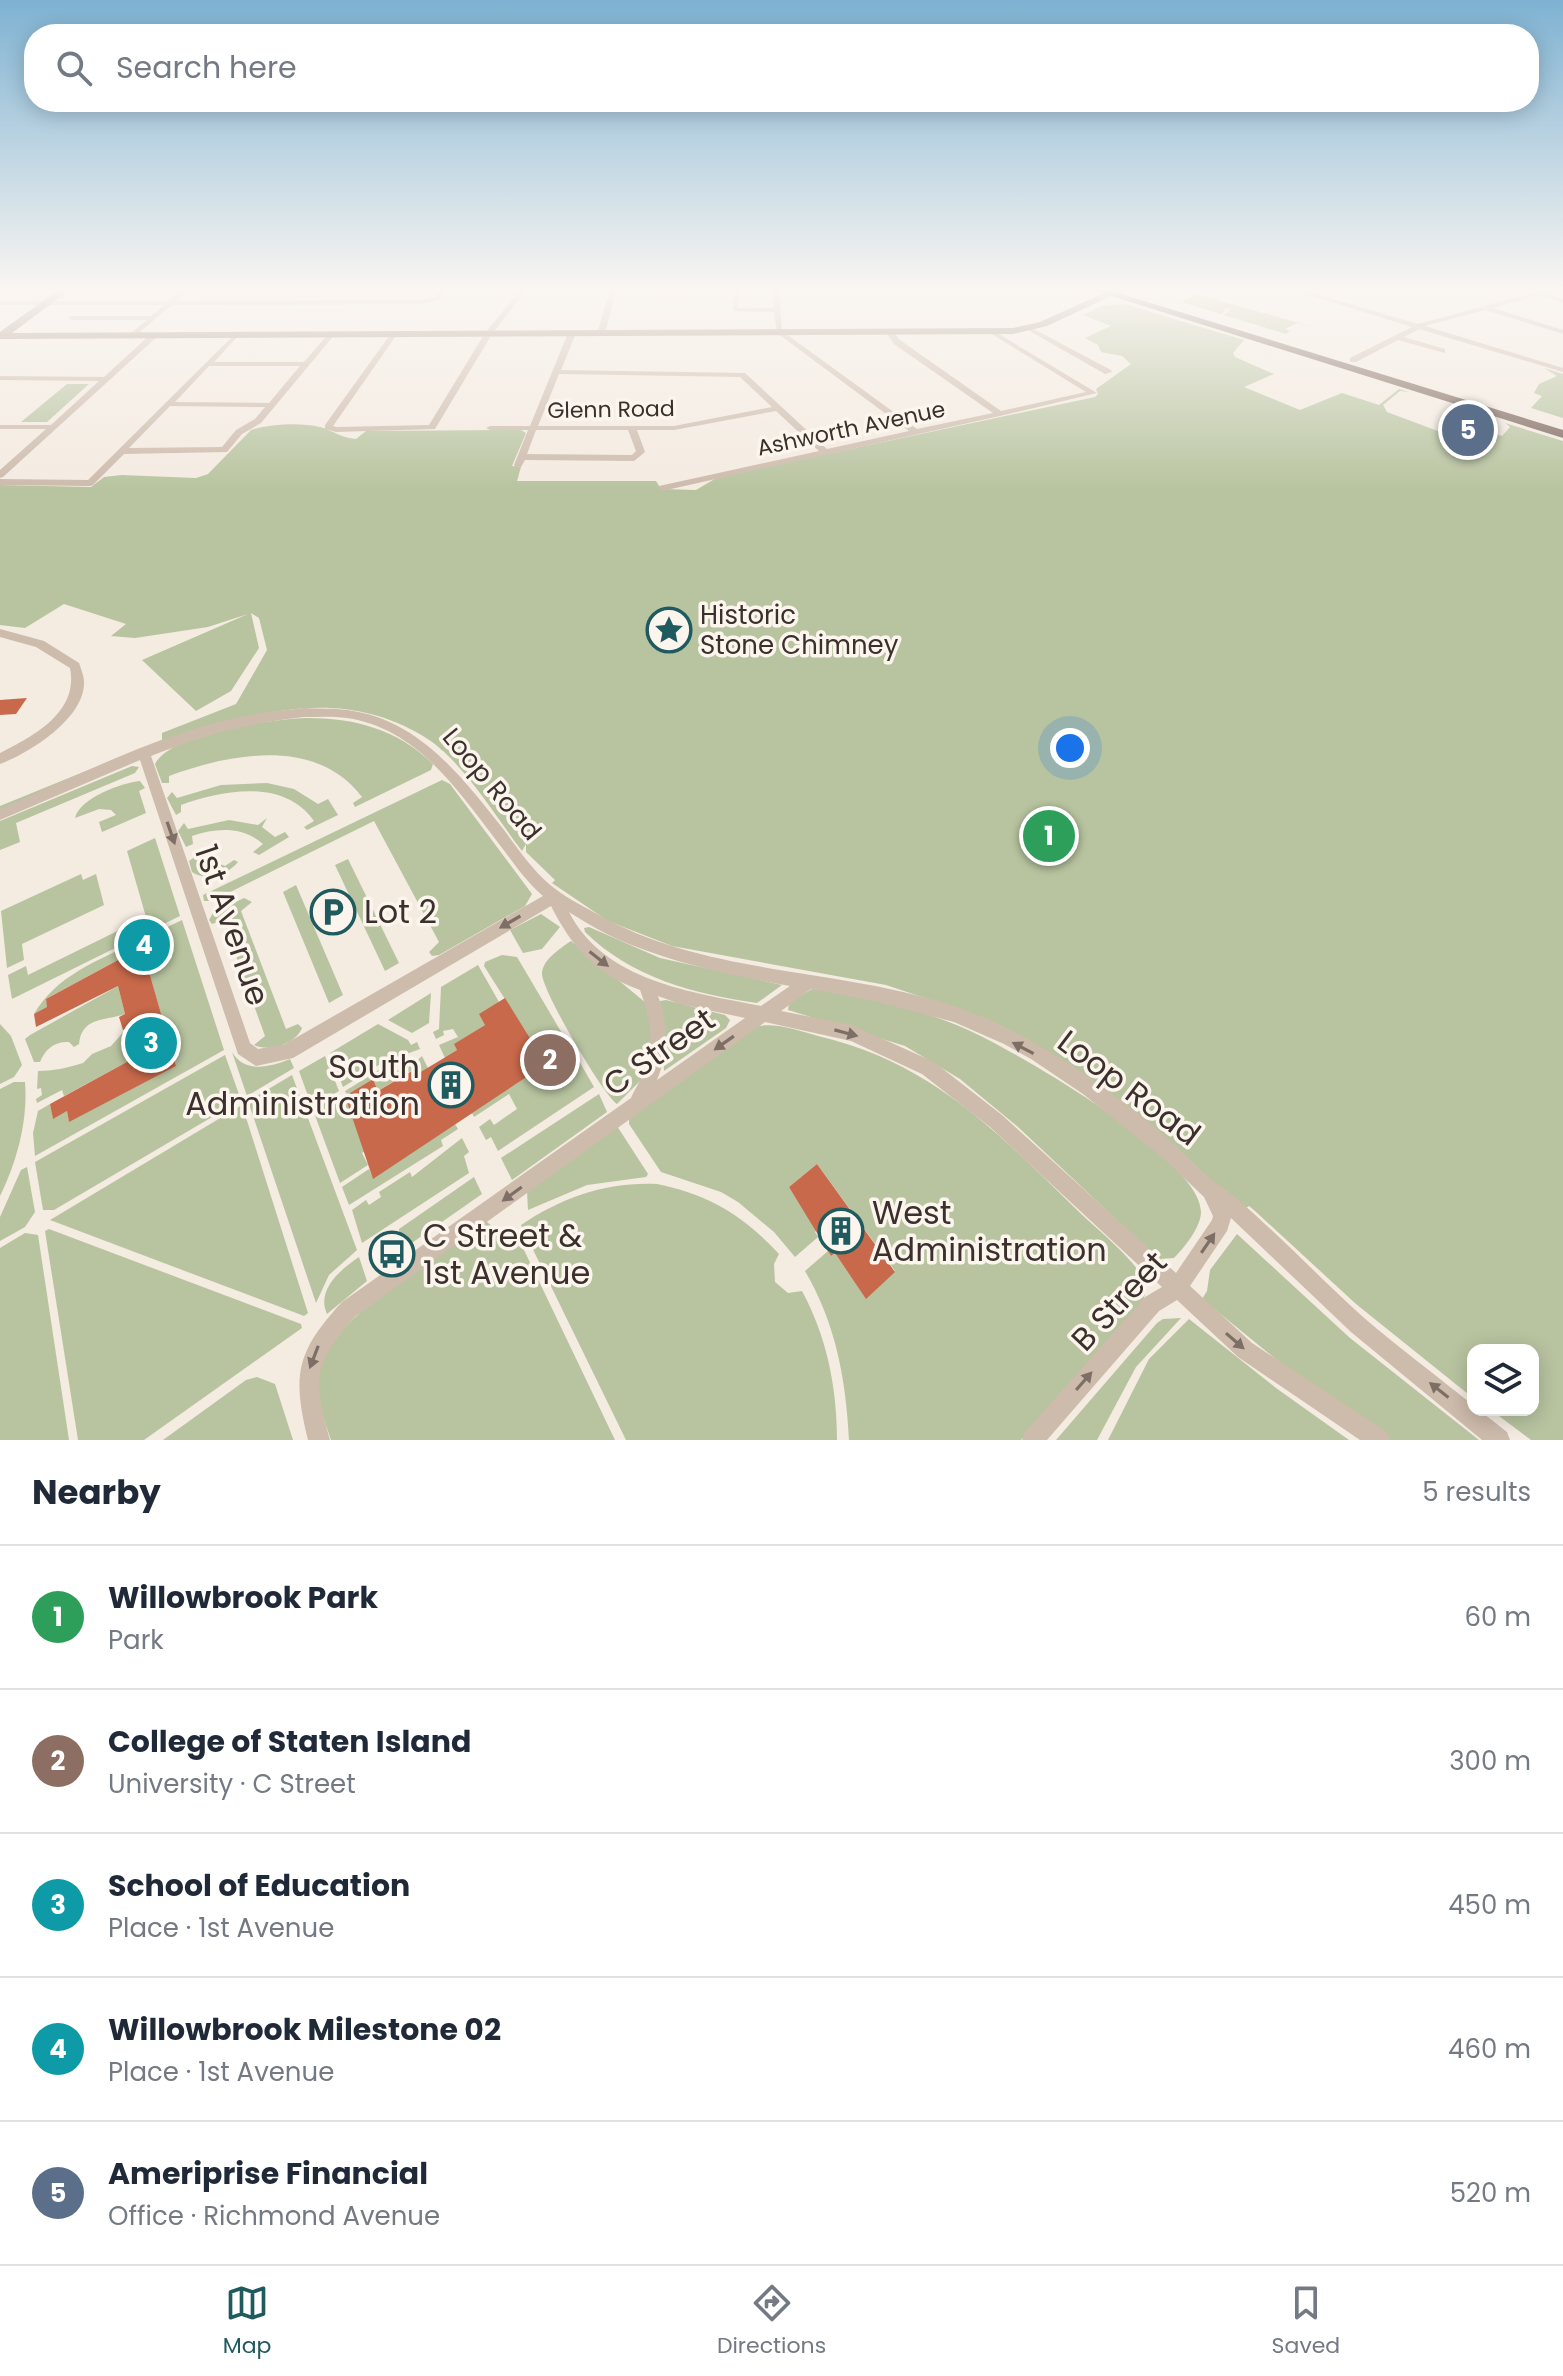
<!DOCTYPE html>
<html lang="en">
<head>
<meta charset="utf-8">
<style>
	body { margin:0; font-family:Poppins,sans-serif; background:#f6f6f7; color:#1f2937 }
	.controls { position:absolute; right:24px; bottom:24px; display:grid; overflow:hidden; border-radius:16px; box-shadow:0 4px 20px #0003 }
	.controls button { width:72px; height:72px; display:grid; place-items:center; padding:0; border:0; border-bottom:2px solid #e0e1e3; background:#fff; color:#1f2937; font:40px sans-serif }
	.you { position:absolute; left:1070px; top:748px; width:28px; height:28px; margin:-20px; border:6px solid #fff; border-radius:50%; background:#1a73e8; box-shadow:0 0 0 12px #1a73e833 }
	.badge { display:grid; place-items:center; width:52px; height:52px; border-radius:50%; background:#1f5a5e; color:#fff; font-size:26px; font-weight:700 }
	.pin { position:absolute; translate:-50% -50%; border:4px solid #fff; box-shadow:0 2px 8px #0006 }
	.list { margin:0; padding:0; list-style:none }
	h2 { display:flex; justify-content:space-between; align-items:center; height:104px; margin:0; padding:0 32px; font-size:34px }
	h2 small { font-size:26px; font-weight:400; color:#747a83 }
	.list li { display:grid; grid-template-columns:52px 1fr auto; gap:24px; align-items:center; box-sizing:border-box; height:144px; padding:0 32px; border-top:2px solid #e0e1e3 }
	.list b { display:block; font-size:30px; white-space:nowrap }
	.list p { margin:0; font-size:26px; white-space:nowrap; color:#747a83 }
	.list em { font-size:26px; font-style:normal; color:#747a83 }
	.icon { flex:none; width:44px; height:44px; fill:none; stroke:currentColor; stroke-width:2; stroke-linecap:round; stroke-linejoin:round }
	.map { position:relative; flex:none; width:1563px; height:1440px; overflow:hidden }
	.search { position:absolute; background:#fff; box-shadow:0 4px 20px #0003; left:24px; right:24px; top:24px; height:88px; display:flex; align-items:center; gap:20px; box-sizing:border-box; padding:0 28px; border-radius:32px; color:#747a83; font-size:30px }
	.sheet { height:824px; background:#fff }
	nav { display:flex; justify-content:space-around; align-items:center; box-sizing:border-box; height:112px; border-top:2px solid #e0e1e3; background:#fff; font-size:22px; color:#747a83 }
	nav a { display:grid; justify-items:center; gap:4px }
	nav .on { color:#1f5a5e }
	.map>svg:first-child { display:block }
</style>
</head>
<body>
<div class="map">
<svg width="1563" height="1440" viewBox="0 0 1563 1440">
	<rect width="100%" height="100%" fill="#f4ebe1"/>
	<g fill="#b8c4a0">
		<path d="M1175,288L1320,329L1297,323L1285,329L1290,331L1286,334L1224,315L1231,309L1226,308L1221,314L1181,302L1197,294Z"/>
		<path d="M1124,304L1244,340L1233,353L1235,357L1274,374L1244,387L1300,410L1342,393L1379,405L1399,389L1409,392L1400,391L1383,405L1387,412L1483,448L1494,434L1502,436L1510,427L1505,423L1563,441V1440H1531L1491,1410H1533V1350H1473V1398L1356,1304L1255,1211L1249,1206L1243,1210L1160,1133L964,1011L886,985L672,946L608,921L552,883L555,880L526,852V844L522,851C495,816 461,758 423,736C328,679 229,720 136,757C91,775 45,793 0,811V806L162,740V733L236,704L267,650L259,618L251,613L259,648L231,691L196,711L142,660L248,614L208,627L135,638L111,636L126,624L64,604L25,628L0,625V485L91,487L104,477L122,475L196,478L208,474L251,430C269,424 301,422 320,427C334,431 341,438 356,439L366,431L521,430L526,433L512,466L521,467L517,481H656L661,489L696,490L718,477L1095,397L1098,394L1096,389L1131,364L1122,356L1101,352L1098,345L1085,338L1111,326L1083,315L1102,306Z"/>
		<path d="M1544,368L1563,374V418L1531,408L1542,396L1534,393L1539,384L1557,376Z"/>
		<path d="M67,384H89L47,422H21Z"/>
		<path d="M306,718C355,718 397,729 433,764L431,770L355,807L353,803L362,797C317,737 231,753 169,776V783H162L155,764C170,733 273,719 306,718Z"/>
		<path d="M132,766L139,767L135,773L16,823L20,842L0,850V821Z"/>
		<path d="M442,780L450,784L532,894L525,906L439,955L432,956L429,952L439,942L374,821L212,901H204L203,895Z"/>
		<path d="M140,781L145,788L139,791L146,813L102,832L99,822L116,815L111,810L99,809L75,818C80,798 121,783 140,781Z"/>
		<path d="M267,783L294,789L318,804L328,799L338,815L307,830L304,827L314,821C284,778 222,790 181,805V812L176,815L167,798L172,792L177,798L221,785Z"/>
		<path d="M267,818L262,827L275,837L285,832L289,837L259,855L253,852L263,844C243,826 216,828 192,836L193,844L186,847L178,831L184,823L188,829L229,820L258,825Z"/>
		<path d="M155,838L180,916L12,999L8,975L26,966L28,975L146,917L127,851Z"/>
		<path d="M199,854L200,862L214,861L225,866L234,860L238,862C227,875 207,882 192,872L189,861Z"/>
		<path d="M348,859L399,963L385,971L335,865Z"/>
		<path d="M81,874L83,880L96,874L104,905L22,944L24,960L7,968L1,911Z"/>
		<path d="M296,885L343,995L329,1003L283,892Z"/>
		<path d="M244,898L252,902L241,911L286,1029L298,1024L302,1028C296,1044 269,1052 254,1045L265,1036L223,920L212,924L209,920L213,913Z"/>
		<path d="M541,914L560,927L542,949L523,953L510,930Z"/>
		<path d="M182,920L224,1050L35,1156L33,1133L38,1111L50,1104L53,1118L67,1111L69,1121L176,1066L140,940Z"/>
		<path d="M589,927L660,958L782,985L757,1003C694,994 632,978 585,932L584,928Z"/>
		<path d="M571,941L646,1003L655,1044L641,1080L617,1104C603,1095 541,989 542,973C543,959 561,948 571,941Z"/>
		<path d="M136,942L138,949L46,999L48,1009L34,1014C57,975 97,961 136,942Z"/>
		<path d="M502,955L517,957L563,1035L538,1051L484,966L485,962Z"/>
		<path d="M478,965L499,1002L485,1025L455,1044L457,1050L445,1058L439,1045L458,1037L453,1029L443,1031L444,1035L436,1039L433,1032L439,1029L441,987Z"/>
		<path d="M118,986L125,1014C106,1021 82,1016 79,1044L74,1047L69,1042C55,1041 45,1049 40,1062H34L25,1039L30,1035Z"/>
		<path d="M812,989C862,995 912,1007 959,1026C1008,1046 1201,1157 1201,1212C1201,1227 1184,1248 1174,1258L1160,1259L1154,1255L1018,1127L960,1079L905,1046L788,1010L789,1003Z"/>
		<path d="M431,993L429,1023L412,1033L388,1020Z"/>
		<path d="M666,1000L725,1015L730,1020L726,1028L664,1071L660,1001Z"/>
		<path d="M0,1024L11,1036L22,1065L14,1077L0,1084Z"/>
		<path d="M378,1024L408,1040L411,1045L417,1042L420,1049L401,1056L402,1060L394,1065L390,1058L343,1087L330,1053Z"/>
		<path d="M758,1026C778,1023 800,1031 818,1036C930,1062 995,1130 1074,1207C1096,1229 1126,1251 1143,1277L1146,1289L1143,1302L1021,1440H849C846,1380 836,1324 805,1271L828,1251L831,1256L835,1253L866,1298L895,1271L817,1164L789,1187L818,1229L815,1232L818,1237L795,1257L774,1232L738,1202L721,1192L661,1172L629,1124V1117Z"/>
		<path d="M128,1027L136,1057L64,1096L62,1090L37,1103L36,1099L42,1095L41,1088L37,1089L38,1071C52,1071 68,1068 83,1063L92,1054L111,1046Z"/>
		<path d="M571,1047L594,1087L498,1151L491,1137L486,1140L479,1127L490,1119L494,1125L517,1109L509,1094L474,1117L472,1113Z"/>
		<path d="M232,1052C245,1074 270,1067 290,1059L294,1068L247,1096Z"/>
		<path d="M225,1055L241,1100L54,1210H43L35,1162Z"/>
		<path d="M325,1056L339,1091L312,1107L299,1071Z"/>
		<path d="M422,1056L428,1068L415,1077L411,1071L378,1091L373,1079L347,1095L345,1091L389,1064L393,1073L408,1064L410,1067Z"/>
		<path d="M292,1075L357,1250L329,1275L316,1303L248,1101Z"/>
		<path d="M14,1082H25C28,1121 17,1161 0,1196V1089Z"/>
		<path d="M339,1094L342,1101L346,1099L366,1150L362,1153L368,1165L340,1183L313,1110Z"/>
		<path d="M599,1094L607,1112L512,1180L501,1158Z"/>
		<path d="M242,1105L308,1313L304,1316L50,1220Z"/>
		<path d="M455,1124L458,1129L441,1140L443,1146L349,1205L342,1187L369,1169L373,1178Z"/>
		<path d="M617,1126L648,1174L646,1177L587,1185L528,1210L527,1191Z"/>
		<path d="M462,1138L469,1152L464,1156L469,1173L362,1243L352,1210L366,1200L369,1205L381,1197L379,1192L410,1172L412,1177Z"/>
		<path d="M27,1167L35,1212L25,1227L0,1241V1217L21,1170Z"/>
		<path d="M474,1177L482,1194L406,1247L400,1240L399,1229Z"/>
		<path d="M657,1184C708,1194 744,1216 779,1254L774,1264L775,1282L788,1293L802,1291C827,1337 837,1388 837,1440H626L521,1225C563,1197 606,1182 657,1184Z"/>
		<path d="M486,1221L495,1229L513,1227L615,1440H331C324,1419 315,1396 319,1373C328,1318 441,1253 486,1221Z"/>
		<path d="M49,1229L301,1324L302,1328L144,1440H78L45,1231Z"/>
		<path d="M25,1233L38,1235L69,1440H0V1248Z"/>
		<path d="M1237,1234L1350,1338L1479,1440H1390L1309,1386L1202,1299L1207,1291L1210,1270Z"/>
		<path d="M359,1257L367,1281L327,1314C316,1290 340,1270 359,1257Z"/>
		<path d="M1181,1318L1136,1367L1097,1440H1056L1157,1323L1163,1319Z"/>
		<path d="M1189,1319L1276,1388L1349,1440H1108L1149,1359Z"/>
		<path d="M257,1377L275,1384L293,1440H163L246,1380Z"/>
	</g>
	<g fill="#c8694b">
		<path d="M27,698L16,714L0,715V700Z"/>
		<path d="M142,947L176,1066L69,1122L67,1111L53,1119L50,1104L136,1057L128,1027L123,1030L119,1017L125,1014L118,986L36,1027L34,1014L47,1007L46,999Z"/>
		<path d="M505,998L546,1064L373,1179L345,1096L373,1079L378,1091L412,1071L414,1076L444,1058L457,1050L454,1044L485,1025L479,1014Z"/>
		<path d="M817,1164L895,1272L866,1299L835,1253L831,1256L789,1187Z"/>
	</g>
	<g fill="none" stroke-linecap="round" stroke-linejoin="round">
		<g fill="#cdbbac" fill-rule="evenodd">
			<path d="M183,288H190L177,301L421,300L435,297L441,288H447L439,300L421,304L172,305L134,337H131V333L147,320H72L69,318L72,316H151L164,305H0V301H169Z"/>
			<path d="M522,288H528L492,334L435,429L336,432L325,429V425L392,332L394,331L398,333L333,426L337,427L429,425L485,333Z"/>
			<path d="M611,288H875L872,290H779L782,331L917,429L993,413L894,344L886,332L888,331H892L900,340L1001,411L1086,392L990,333V331L992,330L1097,393L1000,416L662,491L659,490V486L819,451L776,411L674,430H637L645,452L634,461L525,460L521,467H515L514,465L528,430H490L486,428L490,426H530L568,333L572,331L576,333L561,370L745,373L827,449L909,431L777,333L774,312L733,311V290L616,291L605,333L601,335L597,333ZM739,290H773L774,308H738ZM559,374L740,377L772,407L674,426H538ZM536,430H628L636,451L632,455L527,454Z"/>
			<path d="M894,288H954L951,290H897Z"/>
			<path d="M1286,288H1296L1418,324L1536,292L1561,288L1546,293L1563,299V303L1539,295L1493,308L1563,330V334L1485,310L1425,326L1563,368V372L1419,329L1404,337L1445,349V353L1398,340L1356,362H1350V358L1412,327Z"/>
			<path d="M1028,326L1111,370L1112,372L1105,374L1026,329L1025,328Z"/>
			<path d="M237,332L241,334L239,335L214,362H304L329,333L335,334L261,423L242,434L227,452L124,454L93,485L90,486L0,485V479L88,480ZM209,366H300L269,403L175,402ZM170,406L265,407L255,419L236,430L222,447L129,448Z"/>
			<path d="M152,333L159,335L3,477L0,478V470L46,429H0V425H51L99,381L0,380V376L104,377Z"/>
			<path d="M0,629L44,641L79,663C81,669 84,676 84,682C85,718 30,753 0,764V753C34,736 79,712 70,668L36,647L0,637Z"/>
			<path d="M304,708C318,709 333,708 347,710C419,719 462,777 504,830C518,849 532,869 549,884C563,896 581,905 597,914C718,983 864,964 990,1020C1057,1051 1121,1097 1176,1146C1186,1156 1196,1166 1206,1175C1215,1183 1226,1189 1235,1197C1279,1235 1320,1278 1363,1317C1399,1348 1437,1376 1473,1405V1410H1479L1507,1432L1510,1440H1482L1351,1332L1231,1218L1227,1231L1190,1286L1252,1343L1387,1432L1390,1440H1360L1238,1357L1177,1300L1159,1311L1047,1440H1022L1025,1432L1145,1297L1162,1287L990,1127L922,1074L851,1041L765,1022L356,1316C312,1364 313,1379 330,1440H308C292,1375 296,1352 342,1302L631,1098C635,1089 641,1080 644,1070C655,1042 650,1017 640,990C595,974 572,947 551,906L293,1058L256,1066L238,1054L140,760L0,820V809C84,773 170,728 261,713C276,711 290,710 304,708ZM304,717C319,717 333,716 347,718C416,728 457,789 496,840C511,859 524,880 543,896L285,1044L258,1049L250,1043L151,756C203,735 249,723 304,717ZM569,912C588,924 608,936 629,944C681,965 735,976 790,986L761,1006C692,992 605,982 569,912ZM811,989L874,1001L954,1022L1004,1044L1031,1059L1083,1094L1163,1158L1204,1197L1213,1216L1212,1220L1176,1273L1002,1115L934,1062L852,1025L781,1011ZM658,996L680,1004L745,1018L657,1080C669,1051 669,1025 658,996Z"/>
		</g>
		<path fill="#a18a7d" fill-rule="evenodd" d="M61,288H72L12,333L1013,328L1040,322L1115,288L1126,289L1047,326L1013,334L0,339V332Z"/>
		<path fill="#7d675c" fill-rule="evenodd" d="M1086,288H1102L1563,430V438Z"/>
	</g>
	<defs><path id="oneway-solid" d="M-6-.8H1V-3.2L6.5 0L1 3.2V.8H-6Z" transform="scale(2)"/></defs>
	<g fill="#7d6f65">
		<use href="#oneway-solid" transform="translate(171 833) rotate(71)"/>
		<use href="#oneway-solid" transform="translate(510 922) rotate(150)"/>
		<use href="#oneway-solid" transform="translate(599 959) rotate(38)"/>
		<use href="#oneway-solid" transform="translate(846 1033) rotate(15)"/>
		<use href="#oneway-solid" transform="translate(724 1043) rotate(145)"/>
		<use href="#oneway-solid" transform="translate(1023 1048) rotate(-152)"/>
		<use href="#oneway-solid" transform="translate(512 1194) rotate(144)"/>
		<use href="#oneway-solid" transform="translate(1208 1243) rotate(-56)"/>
		<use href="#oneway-solid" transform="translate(1235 1341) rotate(41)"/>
		<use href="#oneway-solid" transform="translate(314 1357) rotate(111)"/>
		<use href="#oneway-solid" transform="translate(1084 1381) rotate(-49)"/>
		<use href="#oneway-solid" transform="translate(1439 1390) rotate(-142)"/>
	</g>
	<linearGradient id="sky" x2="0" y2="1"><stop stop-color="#7eb2d2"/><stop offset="0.59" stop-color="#faf6f2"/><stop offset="1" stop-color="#faf6f2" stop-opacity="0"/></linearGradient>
	<rect width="1563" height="490" fill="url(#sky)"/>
	<defs>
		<g id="sight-ring" transform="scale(2.3)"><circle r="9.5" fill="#fbf5ee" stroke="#1f5a5e" stroke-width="1.5"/><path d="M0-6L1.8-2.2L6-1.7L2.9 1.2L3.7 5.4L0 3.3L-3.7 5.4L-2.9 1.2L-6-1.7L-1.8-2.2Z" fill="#1f5a5e"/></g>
		<g id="parking-ring" transform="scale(2.3)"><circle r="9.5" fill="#fbf5ee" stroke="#1f5a5e" stroke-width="1.5"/><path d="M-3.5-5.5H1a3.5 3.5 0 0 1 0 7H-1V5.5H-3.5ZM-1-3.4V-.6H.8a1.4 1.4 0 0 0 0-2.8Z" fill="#1f5a5e"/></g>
		<g id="building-ring" transform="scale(2.3)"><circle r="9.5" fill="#fbf5ee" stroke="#1f5a5e" stroke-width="1.5"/><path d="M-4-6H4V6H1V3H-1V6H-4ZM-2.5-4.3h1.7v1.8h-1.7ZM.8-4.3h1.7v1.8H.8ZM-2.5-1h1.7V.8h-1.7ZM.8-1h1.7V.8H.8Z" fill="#1f5a5e"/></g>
		<g id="bus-ring" transform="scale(2.3)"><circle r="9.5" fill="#fbf5ee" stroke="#1f5a5e" stroke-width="1.5"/><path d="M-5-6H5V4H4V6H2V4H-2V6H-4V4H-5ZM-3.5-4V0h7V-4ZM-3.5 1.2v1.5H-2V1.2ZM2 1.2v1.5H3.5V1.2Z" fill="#1f5a5e"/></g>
	</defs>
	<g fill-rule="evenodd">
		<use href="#sight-ring" x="669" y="630"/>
		<use href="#parking-ring" x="333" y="912"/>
		<use href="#building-ring" x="451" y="1085"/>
		<use href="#building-ring" x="841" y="1231"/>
		<use href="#bus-ring" x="392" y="1254"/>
	</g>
	<g text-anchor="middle" stroke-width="7" stroke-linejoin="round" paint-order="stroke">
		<g font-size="22" fill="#3b302b" stroke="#fbf5ee">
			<text transform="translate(611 409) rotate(-1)" y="8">Glenn Road</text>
			<text transform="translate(851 428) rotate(-12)" y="8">Ashworth Avenue</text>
		</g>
		<g font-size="26" fill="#3b302b" stroke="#fbf5ee" text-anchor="start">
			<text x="700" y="624">Historic<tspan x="700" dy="30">Stone Chimney</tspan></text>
		</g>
		<g font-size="26" fill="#3b302b" stroke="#fbf5ee">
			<text transform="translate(492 784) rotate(50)" y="9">Loop Road</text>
		</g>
		<g font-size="32" fill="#3b302b" stroke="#fbf5ee" text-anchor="start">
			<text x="364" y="923">Lot 2</text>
			<text x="420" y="1078" text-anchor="end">South<tspan x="420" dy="37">Administration</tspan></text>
			<text x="872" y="1224">West<tspan x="872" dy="37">Administration</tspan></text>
			<text x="423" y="1247">C Street &amp;<tspan x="423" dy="37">1st Avenue</tspan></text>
		</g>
		<g font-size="32" fill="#3b302b" stroke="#fbf5ee">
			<text transform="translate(232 925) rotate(71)" y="11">1st Avenue</text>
			<text transform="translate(659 1052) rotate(-35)" y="11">C Street</text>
			<text transform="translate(1129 1088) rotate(37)" y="11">Loop Road</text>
			<text transform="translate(1119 1301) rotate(-47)" y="11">B Street</text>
		</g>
	</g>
</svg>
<div class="controls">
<button><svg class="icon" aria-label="layers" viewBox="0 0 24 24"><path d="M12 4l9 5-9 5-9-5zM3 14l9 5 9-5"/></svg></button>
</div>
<div class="you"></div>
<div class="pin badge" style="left:1049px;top:836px;background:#2e9e5b">1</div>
<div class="pin badge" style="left:550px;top:1060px;background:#8d6e63">2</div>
<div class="pin badge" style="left:151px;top:1043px;background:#0f9aa8">3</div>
<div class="pin badge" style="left:144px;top:945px;background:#0f9aa8">4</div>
<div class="pin badge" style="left:1468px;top:430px;background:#5c6f8a">5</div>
<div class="search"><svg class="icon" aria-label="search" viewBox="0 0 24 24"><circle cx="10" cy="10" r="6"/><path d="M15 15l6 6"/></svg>Search here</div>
</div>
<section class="sheet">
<h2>Nearby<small>5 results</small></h2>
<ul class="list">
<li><span class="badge" style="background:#2e9e5b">1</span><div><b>Willowbrook Park</b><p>Park</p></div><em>60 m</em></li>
<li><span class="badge" style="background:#8d6e63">2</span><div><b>College of Staten Island</b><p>University · C Street</p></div><em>300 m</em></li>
<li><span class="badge" style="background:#0f9aa8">3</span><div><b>School of Education</b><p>Place · 1st Avenue</p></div><em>450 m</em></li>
<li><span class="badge" style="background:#0f9aa8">4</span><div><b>Willowbrook Milestone 02</b><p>Place · 1st Avenue</p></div><em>460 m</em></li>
<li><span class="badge" style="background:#5c6f8a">5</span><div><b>Ameriprise Financial</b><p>Office · Richmond Avenue</p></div><em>520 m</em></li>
</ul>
</section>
<nav>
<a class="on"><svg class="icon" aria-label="map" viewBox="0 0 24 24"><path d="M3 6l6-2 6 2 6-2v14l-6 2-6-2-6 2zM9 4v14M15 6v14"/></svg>Map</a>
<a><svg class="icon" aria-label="directions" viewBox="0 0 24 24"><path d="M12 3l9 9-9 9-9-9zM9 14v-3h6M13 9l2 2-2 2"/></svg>Directions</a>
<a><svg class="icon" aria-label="saved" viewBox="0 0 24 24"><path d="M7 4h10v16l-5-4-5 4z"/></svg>Saved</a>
</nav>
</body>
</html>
